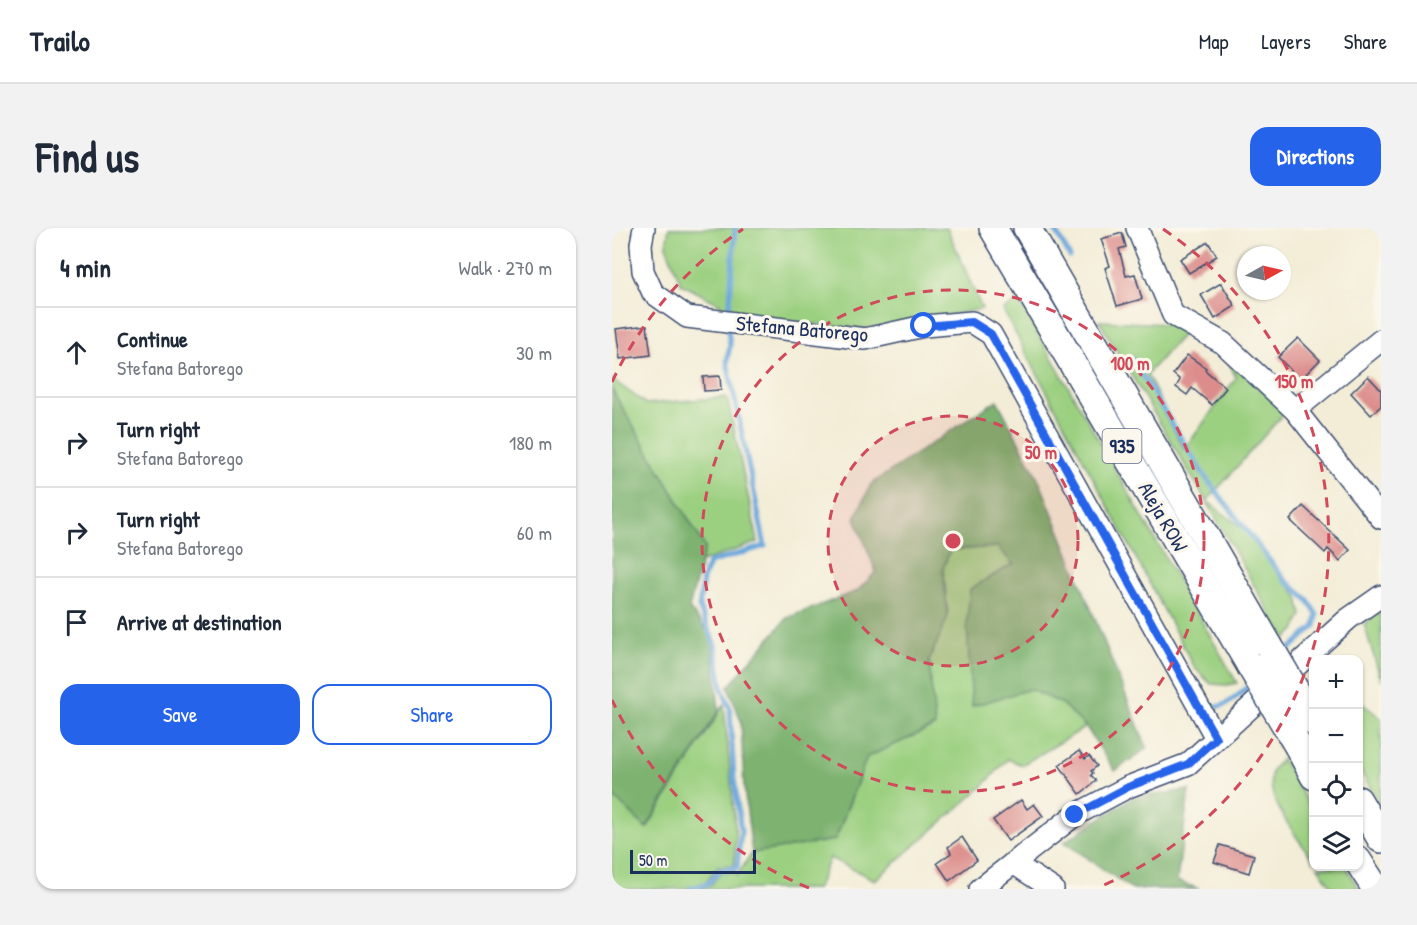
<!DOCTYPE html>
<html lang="en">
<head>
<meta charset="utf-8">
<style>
	body { margin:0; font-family:"Patrick Hand",sans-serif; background:#f2f2f3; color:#1f2937 }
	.controls { position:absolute; right:18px; bottom:18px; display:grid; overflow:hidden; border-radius:12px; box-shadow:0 2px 4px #0004 }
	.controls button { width:54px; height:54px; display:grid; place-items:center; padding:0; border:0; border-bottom:2px solid #e0e1e3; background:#fff; color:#1f2937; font:30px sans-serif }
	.compass { position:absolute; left:625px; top:18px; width:54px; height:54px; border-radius:50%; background:#fff; box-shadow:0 2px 4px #0004; rotate:82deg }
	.scale { position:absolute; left:18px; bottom:15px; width:126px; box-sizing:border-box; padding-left:6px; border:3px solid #1b2f5e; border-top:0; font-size:16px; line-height:21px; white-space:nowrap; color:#1b2f5e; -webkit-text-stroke:4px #fbf7ec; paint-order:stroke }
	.stop { position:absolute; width:18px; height:18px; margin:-14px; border:4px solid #2563eb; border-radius:50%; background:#fff }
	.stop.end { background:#2563eb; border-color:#fff; box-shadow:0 2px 6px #0008 }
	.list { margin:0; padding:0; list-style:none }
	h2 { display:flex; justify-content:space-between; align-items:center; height:78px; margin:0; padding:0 24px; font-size:26px }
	h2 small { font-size:20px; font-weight:400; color:#747a83 }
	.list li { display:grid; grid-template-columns:39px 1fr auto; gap:18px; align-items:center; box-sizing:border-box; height:90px; padding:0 24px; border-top:2px solid #e0e1e3 }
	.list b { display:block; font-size:22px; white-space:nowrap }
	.list p { margin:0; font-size:20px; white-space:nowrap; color:#747a83 }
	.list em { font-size:20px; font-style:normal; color:#747a83 }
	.actions { display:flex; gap:12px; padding:18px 24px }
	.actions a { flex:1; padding:14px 0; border:2px solid #2563eb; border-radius:18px; text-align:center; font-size:21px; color:#2563eb }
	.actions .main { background:#2563eb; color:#fff }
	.icon { flex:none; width:33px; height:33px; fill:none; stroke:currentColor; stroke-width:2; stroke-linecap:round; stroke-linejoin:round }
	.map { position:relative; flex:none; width:769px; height:661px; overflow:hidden; border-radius:18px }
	header { display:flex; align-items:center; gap:36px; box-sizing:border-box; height:84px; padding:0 30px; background:#fff; border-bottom:2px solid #e0e1e3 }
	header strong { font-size:28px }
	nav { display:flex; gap:33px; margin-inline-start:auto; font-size:21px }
	.intro { display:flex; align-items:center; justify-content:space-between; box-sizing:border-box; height:144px; padding:0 36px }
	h1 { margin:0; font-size:42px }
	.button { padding:15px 27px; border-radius:18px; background:#2563eb; color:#fff; font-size:21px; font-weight:700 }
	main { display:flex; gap:36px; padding:0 36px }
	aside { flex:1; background:#fff; border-radius:18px; box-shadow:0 2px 4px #0004 }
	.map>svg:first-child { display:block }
</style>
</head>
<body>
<header>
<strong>Trailo</strong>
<nav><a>Map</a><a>Layers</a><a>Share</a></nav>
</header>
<div class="intro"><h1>Find us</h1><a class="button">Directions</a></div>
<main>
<aside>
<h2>4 min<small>Walk · 270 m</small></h2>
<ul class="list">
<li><svg class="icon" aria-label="ahead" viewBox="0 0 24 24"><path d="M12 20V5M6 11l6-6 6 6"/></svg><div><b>Continue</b><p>Stefana Batorego</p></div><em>30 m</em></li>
<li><svg class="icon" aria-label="right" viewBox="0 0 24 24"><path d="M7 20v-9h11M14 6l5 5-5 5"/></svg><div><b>Turn right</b><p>Stefana Batorego</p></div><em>180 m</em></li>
<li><svg class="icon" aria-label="right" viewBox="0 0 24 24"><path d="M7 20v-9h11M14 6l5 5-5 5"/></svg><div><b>Turn right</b><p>Stefana Batorego</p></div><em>60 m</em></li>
<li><svg class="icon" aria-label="arrive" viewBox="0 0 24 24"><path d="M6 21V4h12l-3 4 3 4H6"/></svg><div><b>Arrive at destination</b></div></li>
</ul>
<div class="actions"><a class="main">Save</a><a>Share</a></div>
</aside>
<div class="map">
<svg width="769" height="661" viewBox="0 0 769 661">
	<rect width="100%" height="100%" fill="#fbf7ec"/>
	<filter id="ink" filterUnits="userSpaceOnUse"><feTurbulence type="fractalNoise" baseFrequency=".0167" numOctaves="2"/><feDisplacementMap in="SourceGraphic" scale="12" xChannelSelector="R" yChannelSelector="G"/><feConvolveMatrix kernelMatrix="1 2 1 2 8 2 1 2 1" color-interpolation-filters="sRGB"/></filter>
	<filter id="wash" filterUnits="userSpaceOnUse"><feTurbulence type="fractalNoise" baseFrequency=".008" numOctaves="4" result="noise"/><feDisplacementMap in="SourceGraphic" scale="24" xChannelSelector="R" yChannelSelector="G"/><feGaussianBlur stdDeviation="1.35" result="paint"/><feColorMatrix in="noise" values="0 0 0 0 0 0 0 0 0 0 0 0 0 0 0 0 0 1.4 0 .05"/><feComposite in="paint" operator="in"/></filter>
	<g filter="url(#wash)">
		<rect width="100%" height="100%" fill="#f3edd7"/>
		<g fill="#9cd081" stroke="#5c8070" stroke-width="1.5">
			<path d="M57,0H335L370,81L256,101L109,88L108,76L69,56L54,18Z"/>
			<path d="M407,72L621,448L625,455L615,457L599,456L583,440L391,82Z"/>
			<path d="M487,93L558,96L574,103L535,146L572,222L624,150L615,130L673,184L595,273L637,305L686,369L690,387L683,402L673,412L595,274Z"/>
			<path d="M0,151L34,176L115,169L146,314L89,334L93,319L0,162Z"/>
			<path d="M386,319L402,336L360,478L418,461L449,475L474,499L410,537L396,531L369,560L263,652L218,630L205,661H87L99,657L108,644H124L125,648L140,625L223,612L255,529L323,498L317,433L336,388L331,341L338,322Z"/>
			<path d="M769,384V452L752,396Z"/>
			<path d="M751,476L769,490V578L747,540V477Z"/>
			<path d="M112,477L124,608L122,637L106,638L94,654L71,661H0V567L35,600Z"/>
			<path d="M670,531L701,584V632C688,613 648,565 661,541C663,538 667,534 670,531Z"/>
			<path d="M706,639H734L747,661H721Z"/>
		</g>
		<g fill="#7db26f" stroke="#4c7066" stroke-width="1.5">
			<path d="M0,162L93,319L77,380L100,409L107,483L34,600L0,567Z"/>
			<path d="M385,172L427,252L535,520L503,543L474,499L449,475L418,461L360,478L355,396L358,361L401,336L386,319L338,322L331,341L336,388L317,433L323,498L255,529L223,612L140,625L132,559L129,493L116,459L175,390L245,363L264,344L243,290L259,256Z"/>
			<path d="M577,562L565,653L587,661H520L452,614L520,570Z"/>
		</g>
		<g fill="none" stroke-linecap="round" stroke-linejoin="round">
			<g stroke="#6ca8dd" stroke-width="5">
				<path d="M442,0L458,29"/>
				<path d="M117,87L123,0"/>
				<path d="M520,131L593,249L673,352L695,371L705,387L703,398L672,426"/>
				<path d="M597,478C615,482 628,465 641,454"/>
				<path d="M78,661L97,655L107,642L125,640L129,604L122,550L118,480L110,461L103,417L87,379L91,351L97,335L153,318L115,133L118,117L116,102"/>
			</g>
		</g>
		<g id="blocks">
			<g fill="#dc8d8b">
				<path d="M510,5L514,19L507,21L514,48L523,46L530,71L505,78L493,40L498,38L489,11Z"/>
				<path d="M596,14L605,28L577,45L568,31Z"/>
				<path d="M609,55L623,78L603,91L589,67Z"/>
				<path d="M35,97L39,127L8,131L4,101Z"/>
				<path d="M686,110L708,132L688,152L666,129Z"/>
				<path d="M575,127L594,140L593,142L614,160L600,177L580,160L575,167L564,159L568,152L561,146Z"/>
				<path d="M108,148L109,162L92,163L91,149Z"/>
				<path d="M756,148L769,162V178L759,187L739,165Z"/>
				<path d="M691,278L738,322L728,333L716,321L713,325L678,292Z"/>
				<path d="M467,523L473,531L477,528L485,538L479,543L481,545L479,547L484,553L468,566L447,537Z"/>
				<path d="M409,572L415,581L422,576L431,588L396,613L381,592Z"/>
				<path d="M350,609L365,632L337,653L325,635L339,625L336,619Z"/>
				<path d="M608,617L642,627L637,645L602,634Z"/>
			</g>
		</g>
	</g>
	<g filter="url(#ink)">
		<use href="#blocks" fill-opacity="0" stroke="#3b4c70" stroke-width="1.5"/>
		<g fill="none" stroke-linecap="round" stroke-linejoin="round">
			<g stroke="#3b4c70" stroke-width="24">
				<g id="minor">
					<path d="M32,0L29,16L31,43L41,65L75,89L253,111L312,98L360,94L379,106L604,510"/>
					<path d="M525,0L561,87L611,115L683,182L769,290"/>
					<path d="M683,182L769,112"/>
					<path d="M401,635L441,661"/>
					<path d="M368,661L463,587L516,559L576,536L736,391L769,368"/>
				</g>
			</g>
			<g stroke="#3b4c70" stroke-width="30">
				<g id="major">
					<path d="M381,0L638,437"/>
					<path d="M415,0L657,418"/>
					<path d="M686,518L702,548"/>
					<path d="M746,572L769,611"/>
					<path d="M746,633L764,661"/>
				</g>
			</g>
			<use href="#minor" stroke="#fff" stroke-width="21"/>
			<use href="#major" stroke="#fff" stroke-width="27"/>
			<g stroke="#3b4c70" stroke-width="30" stroke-linecap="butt">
				<g id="major-bridge">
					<path d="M657,418L702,494"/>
					<path d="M638,437L686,518"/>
				</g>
			</g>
			<use href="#major-bridge" stroke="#fff" stroke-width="27"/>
		</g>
	</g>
	<g fill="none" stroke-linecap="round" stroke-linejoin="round" filter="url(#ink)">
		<path stroke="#2563eb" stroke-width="8" d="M312,98L360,94L379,106L604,510L576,536L516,559L463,587"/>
	</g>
	<circle cx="341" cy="313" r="125" fill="#d1495b" fill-opacity=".12"/>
	<g fill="none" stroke="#d1495b" stroke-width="3" stroke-dasharray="10 8">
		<circle cx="341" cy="313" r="125"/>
		<circle cx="341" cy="313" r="251"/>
		<path d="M197 660A376 376 0 0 1 0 472M0 154A376 376 0 0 1 131 1M551 1A376 376 0 0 1 485 660"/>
	</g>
	<g text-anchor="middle" stroke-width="6" stroke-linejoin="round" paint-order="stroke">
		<rect fill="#fbf7ec" stroke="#5e6b89" stroke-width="1.5" x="490.5" y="201" width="39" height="34" rx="4.5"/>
		<g font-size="20" font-weight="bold" fill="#1b2f5e">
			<text x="510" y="225">935</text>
		</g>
		<g font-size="21" fill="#1b2f5e" stroke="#fbf7ec">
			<text transform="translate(190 101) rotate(5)" y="7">Stefana Batorego</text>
			<text transform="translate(551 289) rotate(60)" y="7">Aleja ROW</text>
		</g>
	</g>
	<circle cx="341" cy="313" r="9" fill="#d1495b" stroke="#fbf7ec" stroke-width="3"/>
	<g font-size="18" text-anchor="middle" font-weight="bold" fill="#d1495b" stroke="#fbf7ec" stroke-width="6" stroke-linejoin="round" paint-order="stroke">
		<text x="518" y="142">100 m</text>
		<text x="682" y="160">150 m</text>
		<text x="429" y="231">50 m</text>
	</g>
</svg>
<div class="controls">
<button>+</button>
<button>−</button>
<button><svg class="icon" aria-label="locate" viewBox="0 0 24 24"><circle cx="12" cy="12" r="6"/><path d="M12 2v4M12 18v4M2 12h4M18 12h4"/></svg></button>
<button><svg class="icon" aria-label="layers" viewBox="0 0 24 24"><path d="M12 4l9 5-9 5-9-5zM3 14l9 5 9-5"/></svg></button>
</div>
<svg class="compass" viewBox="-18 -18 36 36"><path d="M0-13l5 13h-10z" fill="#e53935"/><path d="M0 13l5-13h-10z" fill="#747a83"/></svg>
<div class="scale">50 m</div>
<div class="stop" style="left:312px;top:98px"></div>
<div class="stop end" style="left:463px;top:587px"></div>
</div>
</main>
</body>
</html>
